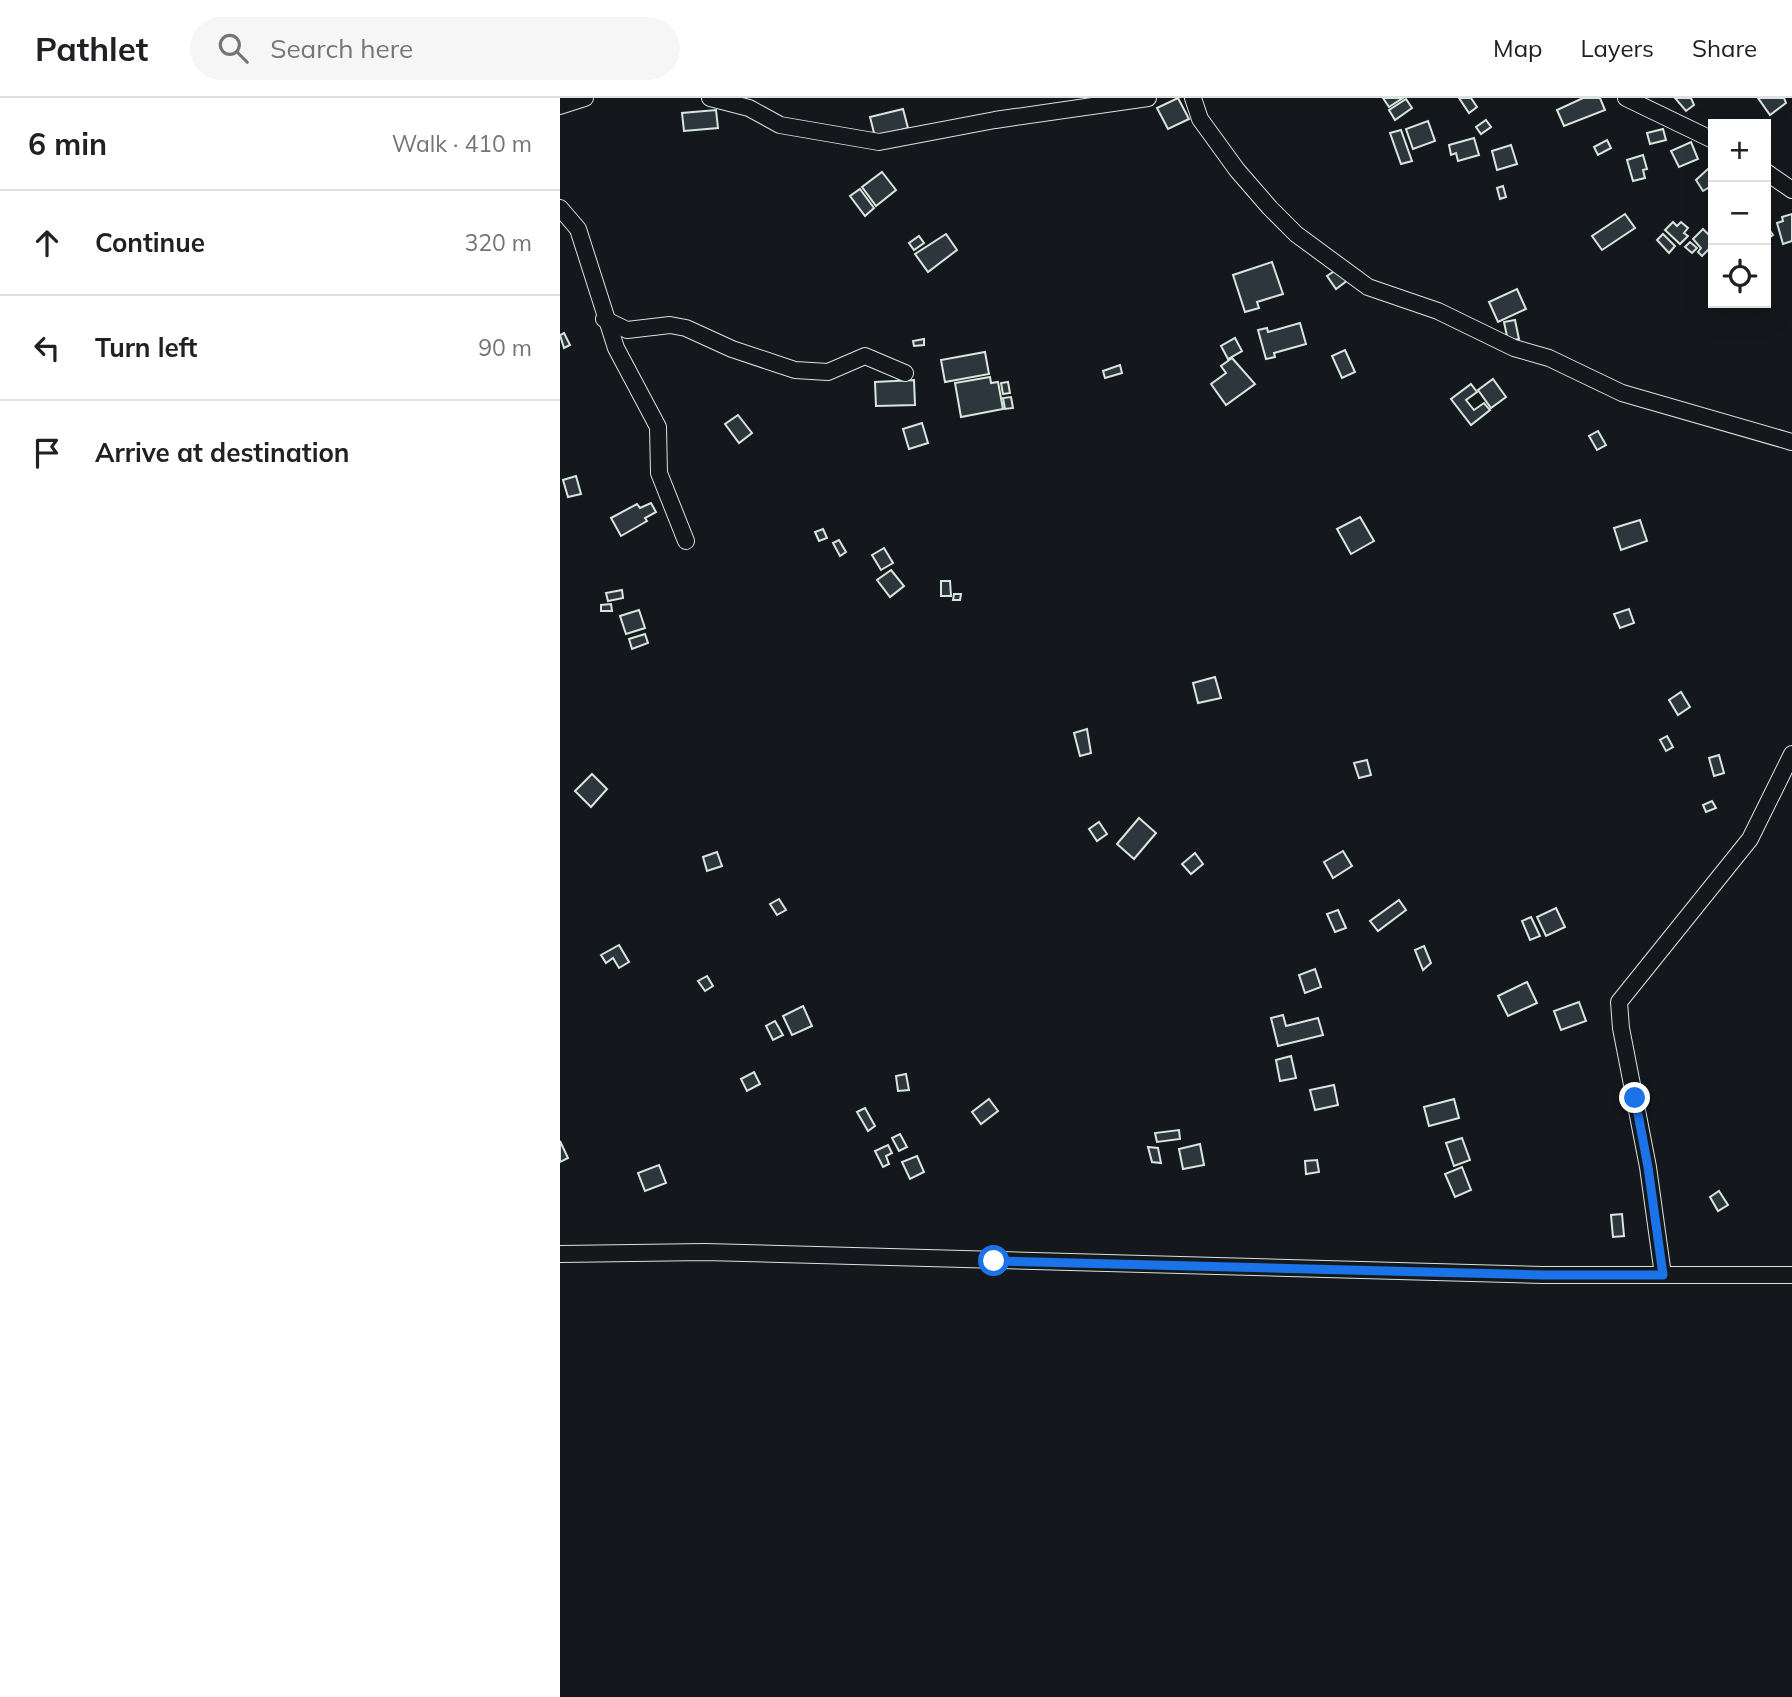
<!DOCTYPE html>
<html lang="en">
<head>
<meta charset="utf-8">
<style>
	body { margin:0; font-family:Mulish,sans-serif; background:#f6f6f6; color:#202124 }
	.controls { position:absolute; right:21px; top:21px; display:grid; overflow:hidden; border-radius:0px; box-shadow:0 7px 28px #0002 }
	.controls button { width:63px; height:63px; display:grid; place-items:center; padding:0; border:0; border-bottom:2px solid #e0e0e0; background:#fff; color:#202124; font:35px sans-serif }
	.stop { position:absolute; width:21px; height:21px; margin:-16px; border:5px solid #1a73e8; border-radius:50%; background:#fff }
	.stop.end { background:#1a73e8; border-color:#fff; box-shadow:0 2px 7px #0008 }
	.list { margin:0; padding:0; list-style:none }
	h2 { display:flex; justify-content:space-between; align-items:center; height:91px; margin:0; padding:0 28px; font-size:30px }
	h2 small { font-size:23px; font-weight:400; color:#757577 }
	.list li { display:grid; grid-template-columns:46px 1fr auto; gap:21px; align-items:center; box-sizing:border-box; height:105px; padding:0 28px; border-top:2px solid #e0e0e0 }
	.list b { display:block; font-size:26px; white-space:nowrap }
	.list em { font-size:23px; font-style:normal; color:#757577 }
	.icon { flex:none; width:38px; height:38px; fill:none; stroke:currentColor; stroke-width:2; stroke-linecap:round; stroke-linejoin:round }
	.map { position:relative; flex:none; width:1232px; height:1599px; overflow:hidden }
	header { display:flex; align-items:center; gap:42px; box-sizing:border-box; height:98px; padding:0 35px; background:#fff; border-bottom:2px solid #e0e0e0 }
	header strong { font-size:33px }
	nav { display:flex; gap:38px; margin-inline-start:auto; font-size:24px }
	.search { width:490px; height:63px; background:#f6f6f6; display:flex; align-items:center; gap:18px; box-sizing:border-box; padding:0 24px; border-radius:38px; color:#757577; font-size:26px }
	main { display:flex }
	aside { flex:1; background:#fff }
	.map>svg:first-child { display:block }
</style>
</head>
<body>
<header>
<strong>Pathlet</strong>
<div class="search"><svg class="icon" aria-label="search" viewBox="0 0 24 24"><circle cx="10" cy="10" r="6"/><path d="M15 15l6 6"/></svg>Search here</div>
<nav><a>Map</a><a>Layers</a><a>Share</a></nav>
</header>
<main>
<aside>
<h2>6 min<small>Walk · 410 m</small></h2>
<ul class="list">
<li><svg class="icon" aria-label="ahead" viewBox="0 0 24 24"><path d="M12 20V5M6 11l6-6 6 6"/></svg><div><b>Continue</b></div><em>320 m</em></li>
<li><svg class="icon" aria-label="left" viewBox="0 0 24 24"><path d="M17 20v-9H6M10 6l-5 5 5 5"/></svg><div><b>Turn left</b></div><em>90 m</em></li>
<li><svg class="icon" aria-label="arrive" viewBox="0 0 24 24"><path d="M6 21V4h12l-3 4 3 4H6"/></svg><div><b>Arrive at destination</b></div></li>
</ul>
</aside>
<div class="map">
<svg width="1232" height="1599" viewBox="0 0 1232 1599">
	<rect width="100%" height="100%" fill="#14181c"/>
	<g fill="#2c363c" stroke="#d8e6dc" stroke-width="2">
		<path d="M618,0L629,21L608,31L597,10Z"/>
		<path d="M823,0H843L829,9Z"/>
		<path d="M899,0H911L917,9L909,15Z"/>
		<path d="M1023,0H1040L1045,12L1004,28L997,12Z"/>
		<path d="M1115,0H1131L1134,7L1126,13Z"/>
		<path d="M1198,0H1224L1226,5L1210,17Z"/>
		<path d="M846,1L852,10L835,22L829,12Z"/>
		<path d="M343,11L348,30L315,39L310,19Z"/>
		<path d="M156,12L158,30L124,33L122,15Z"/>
		<path d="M926,22L931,29L921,36L916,29Z"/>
		<path d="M868,23L875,43L853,51L846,31Z"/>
		<path d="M1103,31L1106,42L1090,46L1087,35Z"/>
		<path d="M841,32L852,63L841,66L830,35Z"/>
		<path d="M914,40L919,57L898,63L896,55L891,57L889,47Z"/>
		<path d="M1047,42L1051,50L1038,57L1034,49Z"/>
		<path d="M1131,44L1138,61L1119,69L1111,53Z"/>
		<path d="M951,47L957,66L937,72L932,53Z"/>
		<path d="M1083,57L1087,71L1083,72L1085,80L1073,83L1067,62Z"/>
		<path d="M1149,70L1153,76V87L1143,93L1136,82Z"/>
		<path d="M322,74L336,92L316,108L302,89Z"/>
		<path d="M943,88L946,99L940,101L937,90Z"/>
		<path d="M300,91L314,110L305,118L290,98Z"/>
		<path d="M1065,116L1075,130L1042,152L1032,138Z"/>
		<path d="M1232,116V143L1223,146L1217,125L1223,123L1222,119Z"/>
		<path d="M1113,124L1117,128L1121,124L1128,130L1124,135L1128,138L1120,146L1105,132Z"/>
		<path d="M1206,127L1213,137L1206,142Z"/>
		<path d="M1143,131L1153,141V147L1142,158L1138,154L1141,150L1133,141Z"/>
		<path d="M386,136L397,152L368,174L355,156Z"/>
		<path d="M1103,136L1115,148L1109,155L1097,142Z"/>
		<path d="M359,138L364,145L354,152L349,145Z"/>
		<path d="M1130,144L1137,150L1132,155L1125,149Z"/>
		<path d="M712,164L723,196L697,204L699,210L685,214L673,177Z"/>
		<path d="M779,170L788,182L776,191L767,178Z"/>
		<path d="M957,191L966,211L938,224L929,204Z"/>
		<path d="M955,222L959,241L948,243L944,224Z"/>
		<path d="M740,225L746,246L714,255L715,259L706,261L698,232L707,230L708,234Z"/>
		<path d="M4,235L10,247L4,250L0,237Z"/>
		<path d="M675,240L682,253L668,261L661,248Z"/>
		<path d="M364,241V247L354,248L353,243Z"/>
		<path d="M785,252L795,274L782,280L772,258Z"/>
		<path d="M425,254L429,276L385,284L381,262Z"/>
		<path d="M672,260L695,286L666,307L651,286L666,275L661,268Z"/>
		<path d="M560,267L562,275L545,280L543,273Z"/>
		<path d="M430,279L431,285L438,284L443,311L401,319L395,285Z"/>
		<path d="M933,281L946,299L931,310L918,292Z"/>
		<path d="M354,282L355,307L316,308L315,284Z"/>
		<path d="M448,284L450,295L443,296L441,285Z"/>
		<path d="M911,286L917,294L906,302L914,312L924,305L930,312L911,327L891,301Z"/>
		<path d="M451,299L453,310L445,311L443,300Z"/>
		<path d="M178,317L192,335L179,345L165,326Z"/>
		<path d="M362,325L368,345L349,351L343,331Z"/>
		<path d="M1038,333L1046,347L1037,352L1029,338Z"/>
		<path d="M16,378L21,396L8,399L3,382Z"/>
		<path d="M91,405L96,414L85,420L87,423L61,438L51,420L77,406L80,410Z"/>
		<path d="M800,419L814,443L791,456L777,431Z"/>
		<path d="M1080,422L1087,443L1061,452L1054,430Z"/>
		<path d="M263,431L267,440L259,443L255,434Z"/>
		<path d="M279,442L286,454L280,458L273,445Z"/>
		<path d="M324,450L333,465L321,472L312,457Z"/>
		<path d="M331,472L344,488L330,499L317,482Z"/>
		<path d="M381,483H390L391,498H381Z"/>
		<path d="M62,492L63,500L48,503L46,495Z"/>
		<path d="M394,496H401L400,502H393Z"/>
		<path d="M51,506L52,513H41V507Z"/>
		<path d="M1069,511L1074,525L1060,530L1054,516Z"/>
		<path d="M79,512L85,530L66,536L60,518Z"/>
		<path d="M85,536L88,545L72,551L69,541Z"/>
		<path d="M655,579L661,600L638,605L633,585Z"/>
		<path d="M1121,594L1130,609L1118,617L1109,602Z"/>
		<path d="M527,631L531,655L520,658L514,635Z"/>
		<path d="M1107,638L1113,649L1106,653L1100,642Z"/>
		<path d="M1159,657L1164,675L1154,678L1149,660Z"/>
		<path d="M807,662L811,677L799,680L794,665Z"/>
		<path d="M32,676L47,691L31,709L15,693Z"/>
		<path d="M1152,703L1156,710L1146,714L1143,707Z"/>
		<path d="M579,720L596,735L574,761L557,746Z"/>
		<path d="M539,724L547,736L537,743L529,731Z"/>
		<path d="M783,753L792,768L773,780L764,764Z"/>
		<path d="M157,754L162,768L147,773L143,759Z"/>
		<path d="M635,755L643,766L631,776L622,766Z"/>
		<path d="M219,801L226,812L217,817L210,806Z"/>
		<path d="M839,802L846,812L818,833L810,823Z"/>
		<path d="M996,810L1005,829L986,838L977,819Z"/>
		<path d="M778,812L786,830L775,834L767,816Z"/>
		<path d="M971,819L980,838L970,842L962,823Z"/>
		<path d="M59,847L69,864L59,870L53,860L46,865L41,857Z"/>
		<path d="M864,848L871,865L863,872L855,852Z"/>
		<path d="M755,871L761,889L745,895L739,877Z"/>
		<path d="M147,878L153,888L145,893L138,883Z"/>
		<path d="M967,884L977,905L948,918L938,898Z"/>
		<path d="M1019,904L1026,923L1001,932L994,913Z"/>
		<path d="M243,908L252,928L232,937L223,918Z"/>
		<path d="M723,917L726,928L758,920L763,937L718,948L711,920Z"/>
		<path d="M215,923L223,937L213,942L206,928Z"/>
		<path d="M731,958L736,980L720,983L716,962Z"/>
		<path d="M194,974L200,986L187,993L181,981Z"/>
		<path d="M346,976L349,992L338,993L336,978Z"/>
		<path d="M774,987L778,1007L755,1012L750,992Z"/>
		<path d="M429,1001L438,1013L421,1026L412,1014Z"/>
		<path d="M894,1001L899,1020L869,1028L864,1009Z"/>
		<path d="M305,1010L315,1028L308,1033L297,1014Z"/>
		<path d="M619,1032L620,1041L597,1044L595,1035Z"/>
		<path d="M340,1036L347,1049L339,1053L332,1040Z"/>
		<path d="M902,1040L910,1062L894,1068L886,1045Z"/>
		<path d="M0,1043L8,1060L0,1064Z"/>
		<path d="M640,1046L644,1067L623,1071L619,1051Z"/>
		<path d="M328,1047L332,1055L326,1058L329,1066L323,1069L315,1053Z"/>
		<path d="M588,1049L598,1050L601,1065L592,1064Z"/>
		<path d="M357,1058L364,1074L350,1081L342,1064Z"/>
		<path d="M757,1062L759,1074L746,1076L745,1063Z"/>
		<path d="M99,1067L106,1085L85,1093L78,1075Z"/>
		<path d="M902,1069L911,1092L895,1099L885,1076Z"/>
		<path d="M1159,1093L1168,1107L1158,1113L1150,1099Z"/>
		<path d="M1062,1116L1064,1138L1053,1139L1051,1117Z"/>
	</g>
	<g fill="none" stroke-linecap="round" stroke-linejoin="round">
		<g stroke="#d8e6dc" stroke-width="18">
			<g id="minor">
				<path d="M150,0L189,10L220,27L319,44L435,22L588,0"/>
				<path d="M633,0L640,21L677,72L710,110L736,136L808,189L878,213L954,250L989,260L1062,295L1232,344"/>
				<path d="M1066,0L1153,42"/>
				<path d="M0,8L25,0"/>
				<path d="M1206,74L1232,92"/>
				<path d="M0,110L18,131L56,250L98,329L99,375L126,443"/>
				<path d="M44,221L67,232L110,227L126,230L172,251L235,272L268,274L305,258L345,275"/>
				<path d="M0,1156L145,1154L983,1177H1232"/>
				<path d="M1103,1177L1088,1069L1061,930L1059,904L1190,741L1232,656"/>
			</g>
		</g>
		<use href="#minor" stroke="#14181c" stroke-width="16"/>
	</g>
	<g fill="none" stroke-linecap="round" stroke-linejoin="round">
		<path stroke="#1a73e8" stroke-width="9" d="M434,1163L983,1177H1103L1088,1069L1075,1000"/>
	</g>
</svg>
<div class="controls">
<button>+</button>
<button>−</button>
<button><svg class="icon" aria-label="locate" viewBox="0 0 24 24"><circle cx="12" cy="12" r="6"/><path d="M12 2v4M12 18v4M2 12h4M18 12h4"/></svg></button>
</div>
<div class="stop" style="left:434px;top:1163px"></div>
<div class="stop end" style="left:1075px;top:1000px"></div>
</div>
</main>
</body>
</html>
